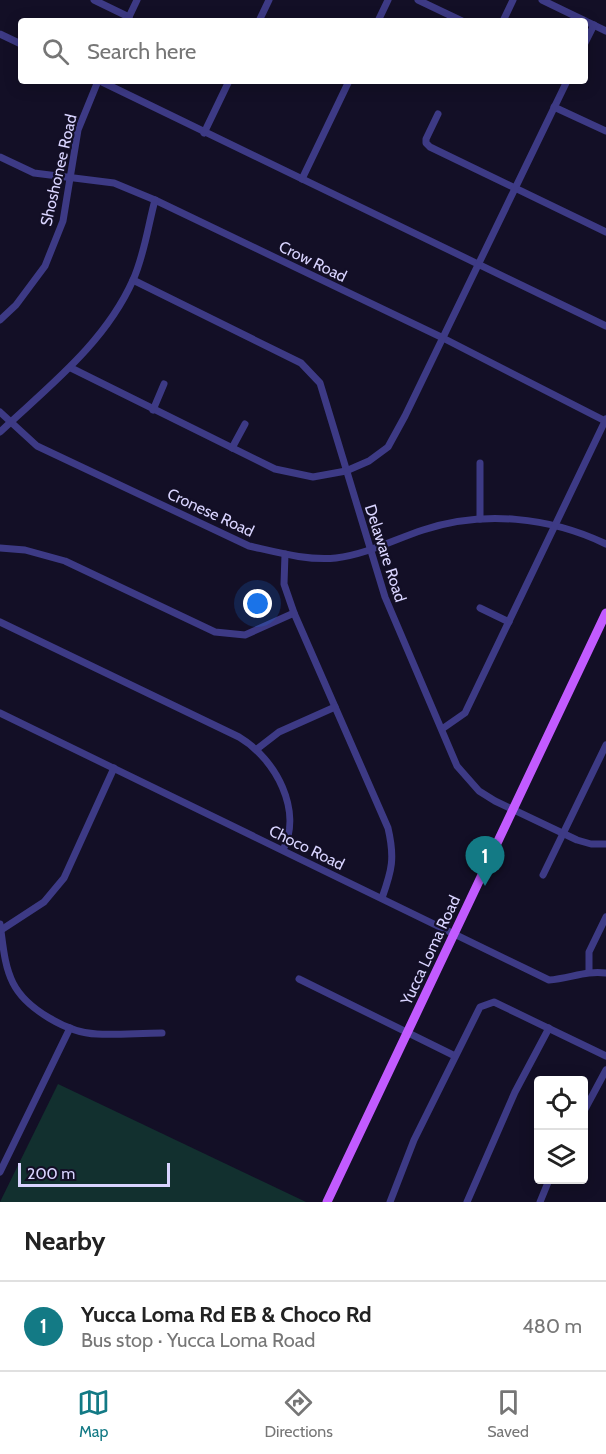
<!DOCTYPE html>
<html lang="en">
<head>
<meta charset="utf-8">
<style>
	body { margin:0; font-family:Cabin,sans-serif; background:#f2f2f2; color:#222 }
	.controls { position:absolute; right:18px; bottom:18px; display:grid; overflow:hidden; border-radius:6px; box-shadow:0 3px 15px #0003 }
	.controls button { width:54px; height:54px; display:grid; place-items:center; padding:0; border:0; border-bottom:2px solid #e0e0e0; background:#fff; color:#222; font:30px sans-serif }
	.scale { position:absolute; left:18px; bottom:15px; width:152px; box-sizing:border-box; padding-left:6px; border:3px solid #d9d4ff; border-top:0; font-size:16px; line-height:21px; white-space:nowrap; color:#d9d4ff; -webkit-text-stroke:4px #130f26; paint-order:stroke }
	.you { position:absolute; left:258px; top:604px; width:21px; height:21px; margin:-15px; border:4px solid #fff; border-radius:50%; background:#1a73e8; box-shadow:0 0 0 9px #1a73e833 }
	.badge { display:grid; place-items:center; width:39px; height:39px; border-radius:50%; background:#137a85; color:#fff; font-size:20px; font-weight:700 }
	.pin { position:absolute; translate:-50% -50px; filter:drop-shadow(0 2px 3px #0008) }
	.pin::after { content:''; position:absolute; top:32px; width:21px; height:18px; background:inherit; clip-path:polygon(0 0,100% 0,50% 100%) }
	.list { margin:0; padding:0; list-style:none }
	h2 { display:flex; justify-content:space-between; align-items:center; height:78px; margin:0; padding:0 24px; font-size:26px }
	h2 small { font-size:20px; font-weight:400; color:#767676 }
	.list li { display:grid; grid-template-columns:39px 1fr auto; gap:18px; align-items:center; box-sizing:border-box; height:90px; padding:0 24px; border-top:2px solid #e0e0e0 }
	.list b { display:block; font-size:22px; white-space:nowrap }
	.list p { margin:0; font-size:20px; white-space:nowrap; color:#767676 }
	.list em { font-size:20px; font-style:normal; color:#767676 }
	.icon { flex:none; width:33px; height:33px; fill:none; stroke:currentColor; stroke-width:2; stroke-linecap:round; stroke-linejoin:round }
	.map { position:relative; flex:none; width:606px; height:1202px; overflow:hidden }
	.search { position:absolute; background:#fff; box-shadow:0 3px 15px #0003; left:18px; right:18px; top:18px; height:66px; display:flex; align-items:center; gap:15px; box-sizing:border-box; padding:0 21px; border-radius:6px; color:#767676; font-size:22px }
	.sheet { height:168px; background:#fff }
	nav { display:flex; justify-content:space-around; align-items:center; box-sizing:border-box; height:84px; border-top:2px solid #e0e0e0; background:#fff; font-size:16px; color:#767676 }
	nav a { display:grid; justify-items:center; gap:3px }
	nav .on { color:#137a85 }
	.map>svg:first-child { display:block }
</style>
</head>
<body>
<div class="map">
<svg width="606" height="1202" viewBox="0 0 606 1202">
	<rect width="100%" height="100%" fill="#130f26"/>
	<path fill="#12302f" d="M58,1084L306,1202H0Z"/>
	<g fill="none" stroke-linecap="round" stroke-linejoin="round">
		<g stroke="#3d3a85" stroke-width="7">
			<path d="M94,0L129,17"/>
			<path d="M418,0L462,21"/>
			<path d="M542,0L606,31"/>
			<path d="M128,19L137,0"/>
			<path d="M259,21L269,0"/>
			<path d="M378,21L388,0"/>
			<path d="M503,21L513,0"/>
			<path d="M0,34L21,44"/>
			<path d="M585,43L594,25"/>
			<path d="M100,81L606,326"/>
			<path d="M554,107L606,131"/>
			<path d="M438,114L426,139V143L430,147L606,232"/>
			<path d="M204,133L229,81"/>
			<path d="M0,157L34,173L114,183L155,200L441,337L605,421"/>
			<path d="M302,179L349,81"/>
			<path d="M133,280L301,363L320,383L385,597L457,766L479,791L495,801L577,840L591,844H606"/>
			<path d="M0,320L16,305L45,266L63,221L78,130L98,81"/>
			<path d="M71,368L275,469L313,477L346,471L369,461L388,447L405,416L567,81"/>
			<path d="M153,410L164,384"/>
			<path d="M0,412L37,446L249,546C276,552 308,561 336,558C367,554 393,540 423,530C483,510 550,517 606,544"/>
			<path d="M0,432C49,386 105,343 133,280C144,256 148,226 155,200"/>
			<path d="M232,448L245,424"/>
			<path d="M480,463V519"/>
			<path d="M0,548L25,550L65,561L215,632L245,635L294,613"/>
			<path d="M285,554L284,584L294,613L388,828C395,858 392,870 382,898"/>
			<path d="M480,608L509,622"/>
			<path d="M0,622L239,737C276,759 303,811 283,850"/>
			<path d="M0,713L549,980C569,979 586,970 606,973"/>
			<path d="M442,729L465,713L606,419"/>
			<path d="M257,749L279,732L335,707"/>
			<path d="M543,875L606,745"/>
			<path d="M0,924C3,944 4,965 13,983C26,1009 68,1033 97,1034C118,1035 140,1033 162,1033"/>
			<path d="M1,930L44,902L64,878L114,768"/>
			<path d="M589,971V952L606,917"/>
			<path d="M299,979L455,1056"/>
			<path d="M584,1111L606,1070"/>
			<path d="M0,1172L70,1028"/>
			<path d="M390,1202L414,1140L480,1007L494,1002L606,1056"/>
			<path d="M467,1202L515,1092L549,1028"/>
			<path d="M540,1202L549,1180"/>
		</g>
		<path stroke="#c25bff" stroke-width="9" d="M327,1202L606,613"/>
	</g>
	<g text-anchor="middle" stroke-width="4.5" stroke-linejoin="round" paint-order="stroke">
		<g font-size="16" fill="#d9d4ff" stroke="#130f26">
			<text transform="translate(58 170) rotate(-77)" y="6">Shoshonee Road</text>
			<text transform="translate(313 261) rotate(26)" y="6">Crow Road</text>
			<text transform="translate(211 512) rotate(25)" y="6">Cronese Road</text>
			<text transform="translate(386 553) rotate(72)" y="6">Delaware Road</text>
			<text transform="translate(307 847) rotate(26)" y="6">Choco Road</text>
			<text transform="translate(430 950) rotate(-65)" y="6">Yucca Loma Road</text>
		</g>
	</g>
</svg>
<div class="controls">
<button><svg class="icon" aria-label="locate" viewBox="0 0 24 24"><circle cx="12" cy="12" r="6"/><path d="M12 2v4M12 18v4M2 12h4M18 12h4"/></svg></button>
<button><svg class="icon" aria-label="layers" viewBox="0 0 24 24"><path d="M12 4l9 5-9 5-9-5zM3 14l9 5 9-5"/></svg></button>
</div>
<div class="scale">200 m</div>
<div class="you"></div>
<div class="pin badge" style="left:485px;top:886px">1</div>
<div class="search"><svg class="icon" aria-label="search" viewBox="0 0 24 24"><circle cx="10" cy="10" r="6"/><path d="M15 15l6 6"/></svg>Search here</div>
</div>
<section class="sheet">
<h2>Nearby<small></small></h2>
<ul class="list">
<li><span class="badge">1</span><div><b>Yucca Loma Rd EB &amp; Choco Rd</b><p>Bus stop · Yucca Loma Road</p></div><em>480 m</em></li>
</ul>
</section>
<nav>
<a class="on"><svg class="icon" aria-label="map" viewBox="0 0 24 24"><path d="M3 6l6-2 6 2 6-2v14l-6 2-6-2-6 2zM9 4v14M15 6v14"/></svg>Map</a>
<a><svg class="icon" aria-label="directions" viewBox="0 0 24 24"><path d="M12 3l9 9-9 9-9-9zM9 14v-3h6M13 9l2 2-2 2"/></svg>Directions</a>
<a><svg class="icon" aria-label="saved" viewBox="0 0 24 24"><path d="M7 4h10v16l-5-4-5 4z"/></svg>Saved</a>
</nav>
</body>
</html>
